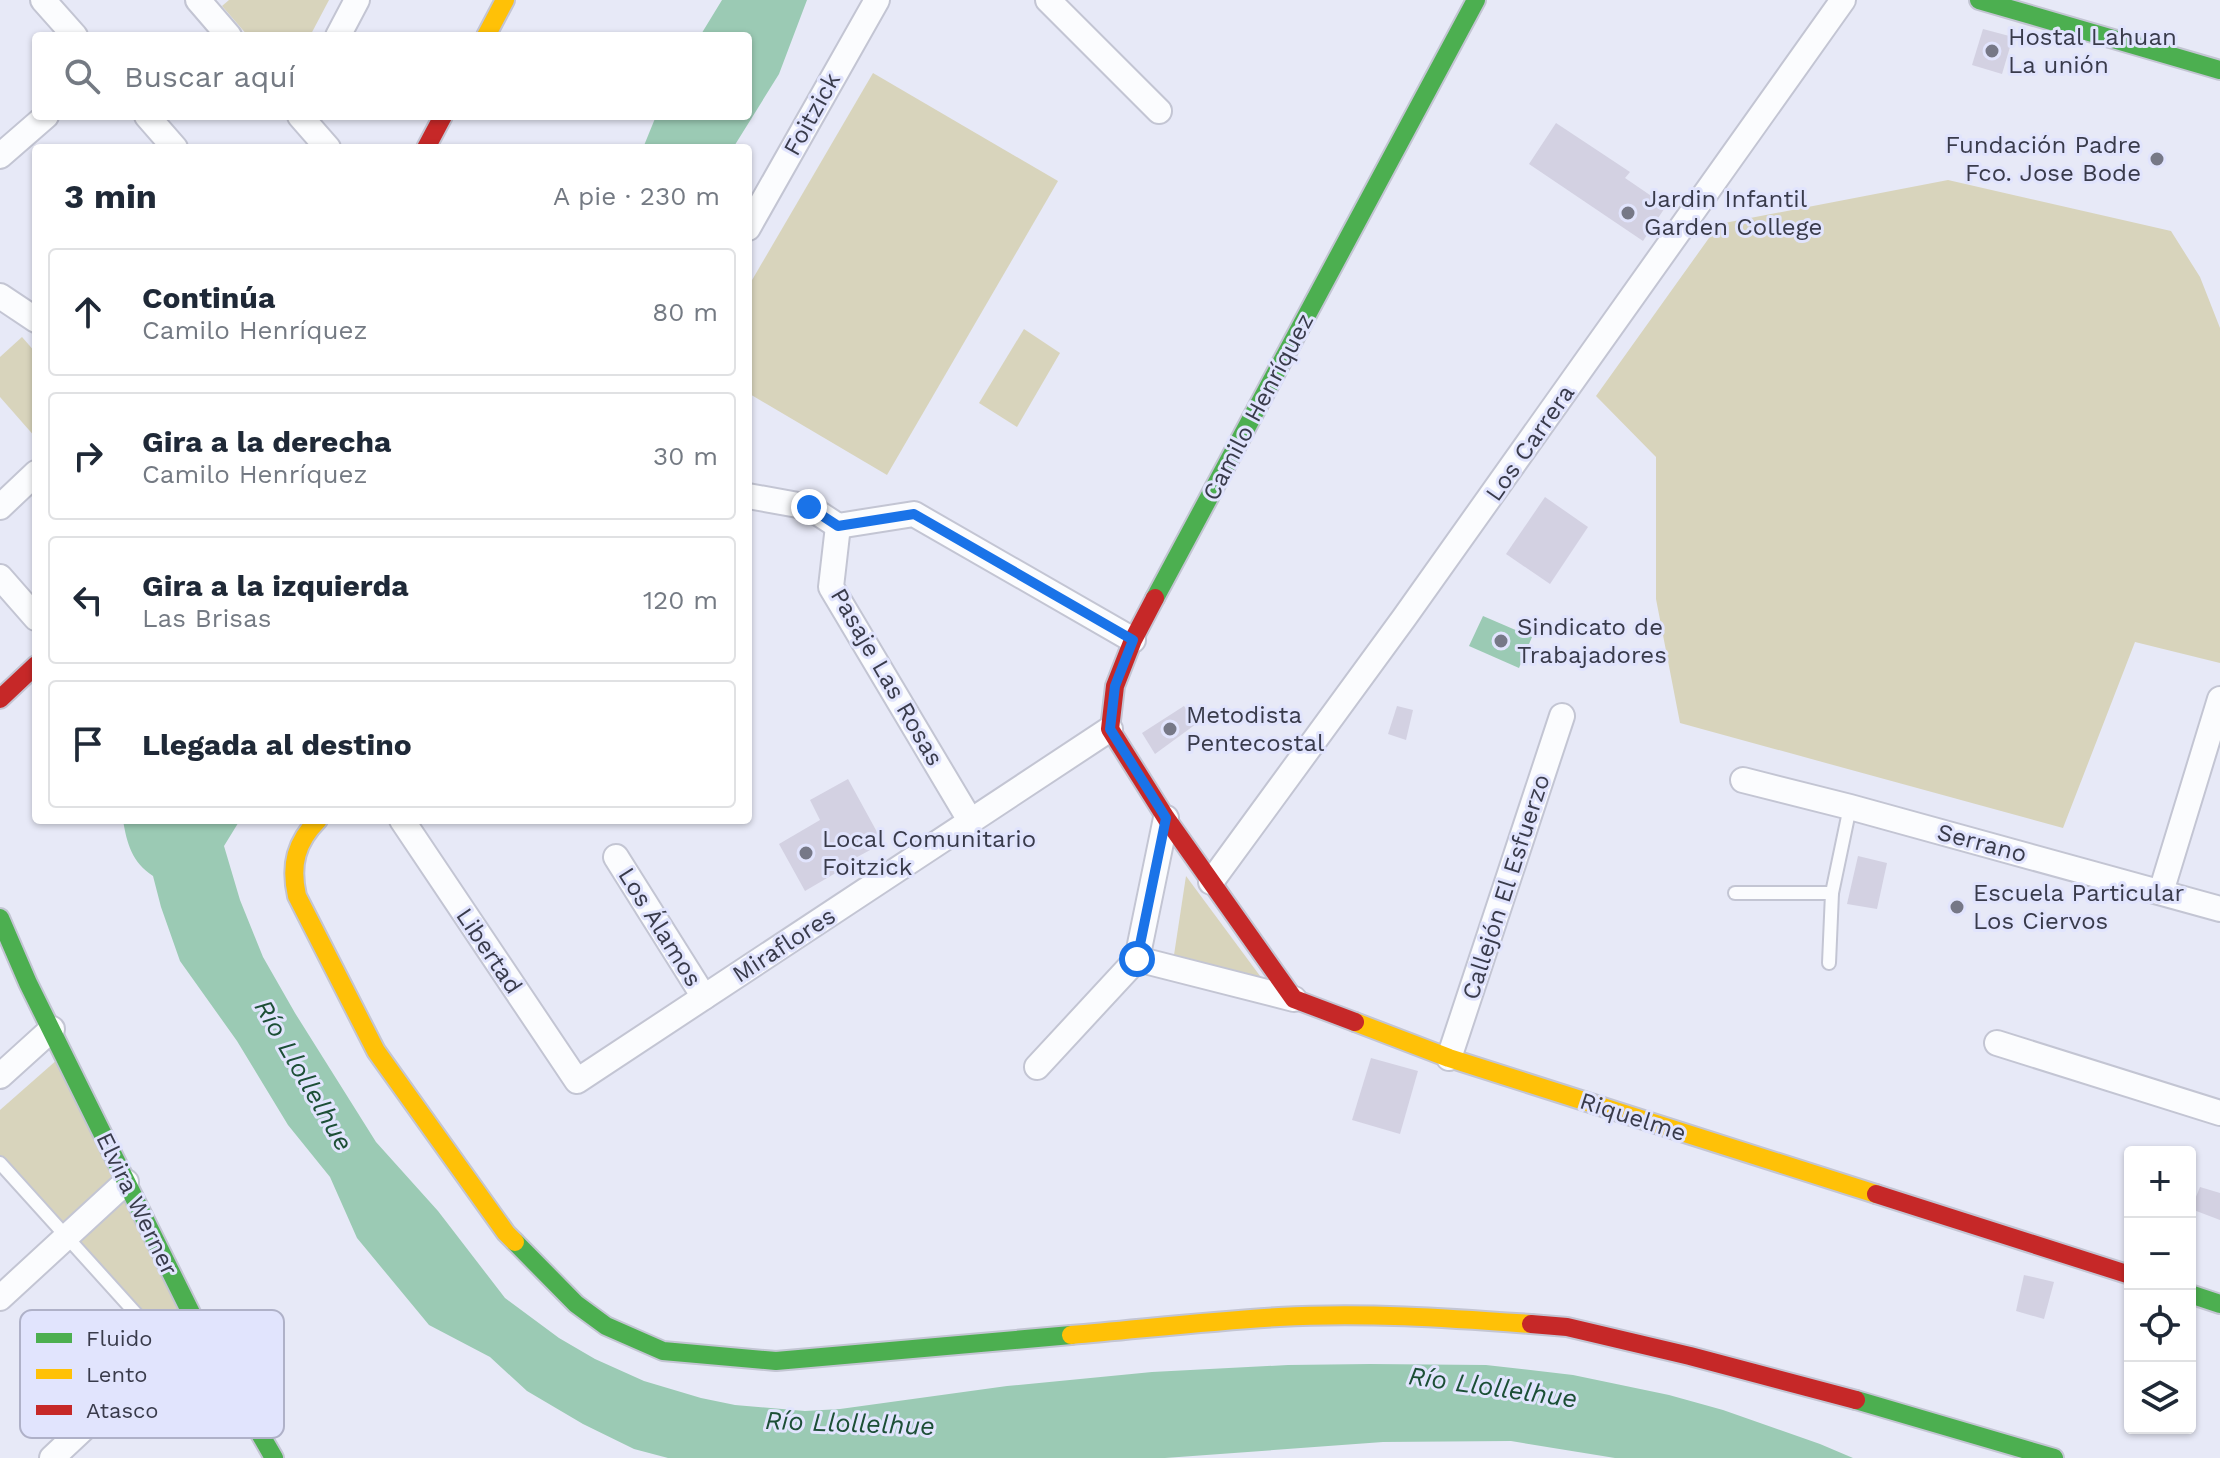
<!DOCTYPE html>
<html lang="es">
<head>
<meta charset="utf-8">
<style>
	body { margin:0; font-family:"Work Sans",sans-serif; background:#f6f6f7; color:#1f2937 }
	.controls { position:absolute; right:24px; bottom:24px; display:grid; overflow:hidden; border-radius:8px; box-shadow:0 2px 6px #0004 }
	.controls button { width:72px; height:72px; display:grid; place-items:center; padding:0; border:0; border-bottom:2px solid #e0e1e3; background:#fff; color:#1f2937; font:40px sans-serif }
	.stop { position:absolute; width:24px; height:24px; margin:-18px; border:6px solid #1a73e8; border-radius:50%; background:#fff }
	.stop.end { background:#1a73e8; border-color:#fff; box-shadow:0 2px 8px #0008 }
	.list { margin:0; padding:0; list-style:none }
	h2 { display:flex; justify-content:space-between; align-items:center; height:104px; margin:0; padding:0 32px; font-size:34px }
	h2 small { font-size:26px; font-weight:400; color:#747a83 }
	.list li { display:grid; grid-template-columns:52px 1fr auto; gap:24px; align-items:center; box-sizing:border-box; height:128px; margin:0 16px 16px; padding:0 16px; border:2px solid #e0e1e3; border-radius:8px }
	.list b { display:block; font-size:30px; white-space:nowrap }
	.list p { margin:0; font-size:26px; white-space:nowrap; color:#747a83 }
	.list em { font-size:26px; font-style:normal; color:#747a83 }
	.icon { flex:none; width:44px; height:44px; fill:none; stroke:currentColor; stroke-width:2; stroke-linecap:round; stroke-linejoin:round }
	.map { position:relative; flex:none; width:2220px; height:1458px; overflow:hidden }
	.search { position:absolute; background:#fff; box-shadow:0 2px 6px #0004; left:32px; top:32px; width:720px; height:88px; display:flex; align-items:center; gap:20px; box-sizing:border-box; padding:0 28px; border-radius:8px; color:#747a83; font-size:30px }
	.panel { position:absolute; background:#fff; box-shadow:0 2px 6px #0004; left:32px; top:144px; width:720px; height:680px; border-radius:8px }
	.map>svg:first-child { display:block }
</style>
</head>
<body>
<div class="map">
<svg width="2220" height="1458" viewBox="0 0 2220 1458">
	<rect width="100%" height="100%" fill="#e7e9f7"/>
	<g fill="#d8d4bc">
		<path d="M229,0H329L310,36H248L222,6Z"/>
		<path d="M873,73L1058,181L887,475L748,393V287Z"/>
		<path d="M1948,180L2171,231L2200,277L2220,328V663L2135,642L2063,828L1680,723L1656,599V457L1596,396L1719,224Z"/>
		<path d="M1024,329L1060,353L1017,427L979,403Z"/>
		<path d="M22,337L36,353V438L0,397V357Z"/>
		<path d="M1186,876L1263,980L1174,955Z"/>
		<path d="M58,1059L195,1333L166,1358L0,1173V1110Z"/>
	</g>
	<g fill="#9bcab4">
		<path d="M722,0H807L779,74L733,148H643L656,116H748V36H700Z"/>
		<path d="M1483,616L1532,637L1519,668L1469,646Z"/>
		<path d="M123,820H240L224,846L240,900L263,957L295,1013L376,1142L438,1211L505,1298L559,1338L595,1359L644,1381L701,1398L735,1405L805,1411L840,1409L1007,1386L1152,1372L1288,1365L1370,1364L1486,1365L1573,1375L1669,1395L1723,1410L1820,1444L1853,1458H1615L1511,1441L1383,1442L1165,1458H668L634,1449L583,1424L527,1391L490,1357L429,1325L357,1238L330,1177L288,1125L237,1041L180,961L161,907L153,876C132,862 127,844 123,820Z"/>
	</g>
	<g fill="#d3d1e2">
		<path d="M1983,29L2013,37L2002,74L1972,65Z"/>
		<path d="M1556,123L1630,172L1625,178L1666,206L1643,241L1529,164Z"/>
		<path d="M1545,497L1588,527L1550,584L1506,554Z"/>
		<path d="M1184,706L1196,724L1155,754L1142,733Z"/>
		<path d="M1397,706L1413,710L1406,740L1388,734Z"/>
		<path d="M848,779L883,843L837,868L839,871L805,891L779,844L820,820L810,800Z"/>
		<path d="M1858,856L1887,863L1877,909L1847,904Z"/>
		<path d="M1371,1058L1418,1071L1400,1134L1352,1120Z"/>
		<path d="M2200,1187L2220,1193V1220L2191,1209Z"/>
		<path d="M2024,1275L2054,1282L2044,1319L2016,1311Z"/>
	</g>
	<g fill="none" stroke-linecap="round" stroke-linejoin="round">
		<g stroke="#c3c5d3" stroke-width="16">
			<g id="lane">
				<path d="M1735,893H1832"/>
				<path d="M1829,963L1832,893L1850,807"/>
				<path d="M0,1163L168,1349"/>
			</g>
		</g>
		<g stroke="#c3c5d3" stroke-width="28">
			<g id="street">
				<path d="M43,0L75,36"/>
				<path d="M198,0L229,36"/>
				<path d="M1048,0L1159,111"/>
				<path d="M338,36L357,0"/>
				<path d="M147,116L175,148"/>
				<path d="M300,116L328,148"/>
				<path d="M0,156L46,116"/>
				<path d="M748,228L877,0"/>
				<path d="M0,296L36,320"/>
				<path d="M748,496L809,507L838,526L914,514L1133,640"/>
				<path d="M0,507L36,473"/>
				<path d="M838,526L831,587L971,822"/>
				<path d="M0,577L36,618"/>
				<path d="M1743,780L1850,807L2220,909"/>
				<path d="M402,820L577,1081L1110,729"/>
				<path d="M616,857L704,997"/>
				<path d="M1211,882L1404,618L1843,0"/>
				<path d="M2161,892L2220,699"/>
				<path d="M1137,959L1294,999"/>
				<path d="M1997,1043L2220,1113"/>
				<path d="M1449,1058L1562,716"/>
				<path d="M1037,1067L1137,959L1166,818"/>
				<path d="M0,1076L52,1029"/>
				<path d="M0,1298L126,1182"/>
				<path d="M52,1458L196,1323"/>
			</g>
		</g>
		<g stroke="#c3c5d3" stroke-width="22">
			<g id="fast">
				<path d="M1979,0L2220,70"/>
				<path d="M1155,598L1476,0"/>
				<path d="M0,918L28,983L196,1323L274,1458"/>
				<path d="M515,1242L576,1304L606,1326L663,1351L776,1361L1071,1335"/>
				<path d="M2190,1294L2220,1304"/>
				<path d="M1856,1400L2054,1458"/>
			</g>
		</g>
		<g stroke="#c3c5d3" stroke-width="22">
			<g id="slow">
				<path d="M486,36L505,0"/>
				<path d="M318,820C296,842 290,865 297,896L376,1051L506,1233L515,1242"/>
				<path d="M1355,1022L1449,1058L1876,1194"/>
				<path d="M1071,1335C1141,1329 1210,1321 1279,1317C1362,1312 1448,1318 1531,1324"/>
			</g>
		</g>
		<g stroke="#c3c5d3" stroke-width="22">
			<g id="jam">
				<path d="M426,148L443,116"/>
				<path d="M1155,598L1133,640L1115,686L1110,729L1166,818L1294,999L1355,1022"/>
				<path d="M0,699L36,665"/>
				<path d="M1876,1194L2130,1275"/>
				<path d="M1531,1324L1567,1327L1690,1356L1856,1400"/>
			</g>
		</g>
		<use href="#lane" stroke="#fbfcfe" stroke-width="12"/>
		<use href="#street" stroke="#fbfcfe" stroke-width="24"/>
		<use href="#fast" stroke="#4caf50" stroke-width="18"/>
		<use href="#slow" stroke="#ffc107" stroke-width="18"/>
		<use href="#jam" stroke="#c62828" stroke-width="18"/>
	</g>
	<g fill="none" stroke-linecap="round" stroke-linejoin="round">
		<path stroke="#1a73e8" stroke-width="10" d="M809,507L838,526L914,514L1133,640L1115,686L1110,729L1166,818L1137,959"/>
	</g>
	<g fill="#767887" stroke="#e1e4fd" stroke-width="3">
		<circle cx="1992" cy="51" r="8"/>
		<circle cx="2157" cy="159" r="8"/>
		<circle cx="1628" cy="213" r="8"/>
		<circle cx="1501" cy="641" r="8"/>
		<circle cx="1170" cy="729" r="8"/>
		<circle cx="806" cy="853" r="8"/>
		<circle cx="1957" cy="907" r="8"/>
	</g>
	<g text-anchor="middle" stroke-width="6" stroke-linejoin="round" paint-order="stroke">
		<g font-size="24" fill="#393b4b" stroke="#e1e4fd" text-anchor="start">
			<text x="2008" y="45">Hostal Lahuan<tspan x="2008" dy="28">La unión</tspan></text>
			<text x="2141" y="153" text-anchor="end">Fundación Padre<tspan x="2141" dy="28">Fco. Jose Bode</tspan></text>
			<text x="1644" y="207">Jardin Infantil<tspan x="1644" dy="28">Garden College</tspan></text>
			<text x="1517" y="635">Sindicato de<tspan x="1517" dy="28">Trabajadores</tspan></text>
			<text x="1186" y="723">Metodista<tspan x="1186" dy="28">Pentecostal</tspan></text>
			<text x="822" y="847">Local Comunitario<tspan x="822" dy="28">Foitzick</tspan></text>
			<text x="1973" y="901">Escuela Particular<tspan x="1973" dy="28">Los Ciervos</tspan></text>
		</g>
		<g font-size="24" fill="#393b4b" stroke="#e1e4fd">
			<text transform="translate(812 114) rotate(-61)" y="8">Foitzick</text>
			<text transform="translate(1258 407) rotate(-62)" y="8">Camilo Henríquez</text>
			<text transform="translate(1530 443) rotate(-55)" y="8">Los Carrera</text>
			<text transform="translate(887 677) rotate(60)" y="8">Pasaje Las Rosas</text>
			<text transform="translate(1982 843) rotate(15)" y="8">Serrano</text>
			<text transform="translate(1506 887) rotate(-72)" y="8">Callejón El Esfuerzo</text>
			<text transform="translate(660 927) rotate(58)" y="8">Los Álamos</text>
			<text transform="translate(784 945) rotate(-33)" y="8">Miraflores</text>
			<text transform="translate(489 951) rotate(56)" y="8">Libertad</text>
			<text transform="translate(1633 1117) rotate(18)" y="8">Riquelme</text>
			<text transform="translate(137 1204) rotate(64)" y="8">Elvira Werner</text>
		</g>
		<g font-size="26" font-style="italic" fill="#1c4f36" stroke="#e1e4fd">
			<text transform="translate(304 1075) rotate(60)" y="9">Río Llollelhue</text>
			<text transform="translate(1493 1387) rotate(8)" y="9">Río Llollelhue</text>
			<text transform="translate(850 1423) rotate(2)" y="9">Río Llollelhue</text>
		</g>
	</g>
	<rect x="20" y="1310" width="264" height="128" rx="12" fill="#e1e4fd" stroke="#afb1c8" stroke-width="2"/>
	<rect x="36" y="1333" width="36" height="10" fill="#4caf50"/>
	<rect x="36" y="1369" width="36" height="10" fill="#ffc107"/>
	<rect x="36" y="1405" width="36" height="10" fill="#c62828"/>
	<g font-size="22" fill="#393b4b">
		<text x="86" y="1346">Fluido</text>
		<text x="86" y="1382">Lento</text>
		<text x="86" y="1418">Atasco</text>
	</g>
</svg>
<div class="controls">
<button>+</button>
<button>−</button>
<button><svg class="icon" aria-label="locate" viewBox="0 0 24 24"><circle cx="12" cy="12" r="6"/><path d="M12 2v4M12 18v4M2 12h4M18 12h4"/></svg></button>
<button><svg class="icon" aria-label="layers" viewBox="0 0 24 24"><path d="M12 4l9 5-9 5-9-5zM3 14l9 5 9-5"/></svg></button>
</div>
<div class="stop" style="left:1137px;top:959px"></div>
<div class="stop end" style="left:809px;top:507px"></div>
<div class="search"><svg class="icon" aria-label="search" viewBox="0 0 24 24"><circle cx="10" cy="10" r="6"/><path d="M15 15l6 6"/></svg>Buscar aquí</div>
<section class="panel">
<h2>3 min<small>A pie · 230 m</small></h2>
<ul class="list">
<li><svg class="icon" aria-label="ahead" viewBox="0 0 24 24"><path d="M12 20V5M6 11l6-6 6 6"/></svg><div><b>Continúa</b><p>Camilo Henríquez</p></div><em>80 m</em></li>
<li><svg class="icon" aria-label="right" viewBox="0 0 24 24"><path d="M7 20v-9h11M14 6l5 5-5 5"/></svg><div><b>Gira a la derecha</b><p>Camilo Henríquez</p></div><em>30 m</em></li>
<li><svg class="icon" aria-label="left" viewBox="0 0 24 24"><path d="M17 20v-9H6M10 6l-5 5 5 5"/></svg><div><b>Gira a la izquierda</b><p>Las Brisas</p></div><em>120 m</em></li>
<li><svg class="icon" aria-label="arrive" viewBox="0 0 24 24"><path d="M6 21V4h12l-3 4 3 4H6"/></svg><div><b>Llegada al destino</b></div></li>
</ul>
</section>
</div>
</body>
</html>
